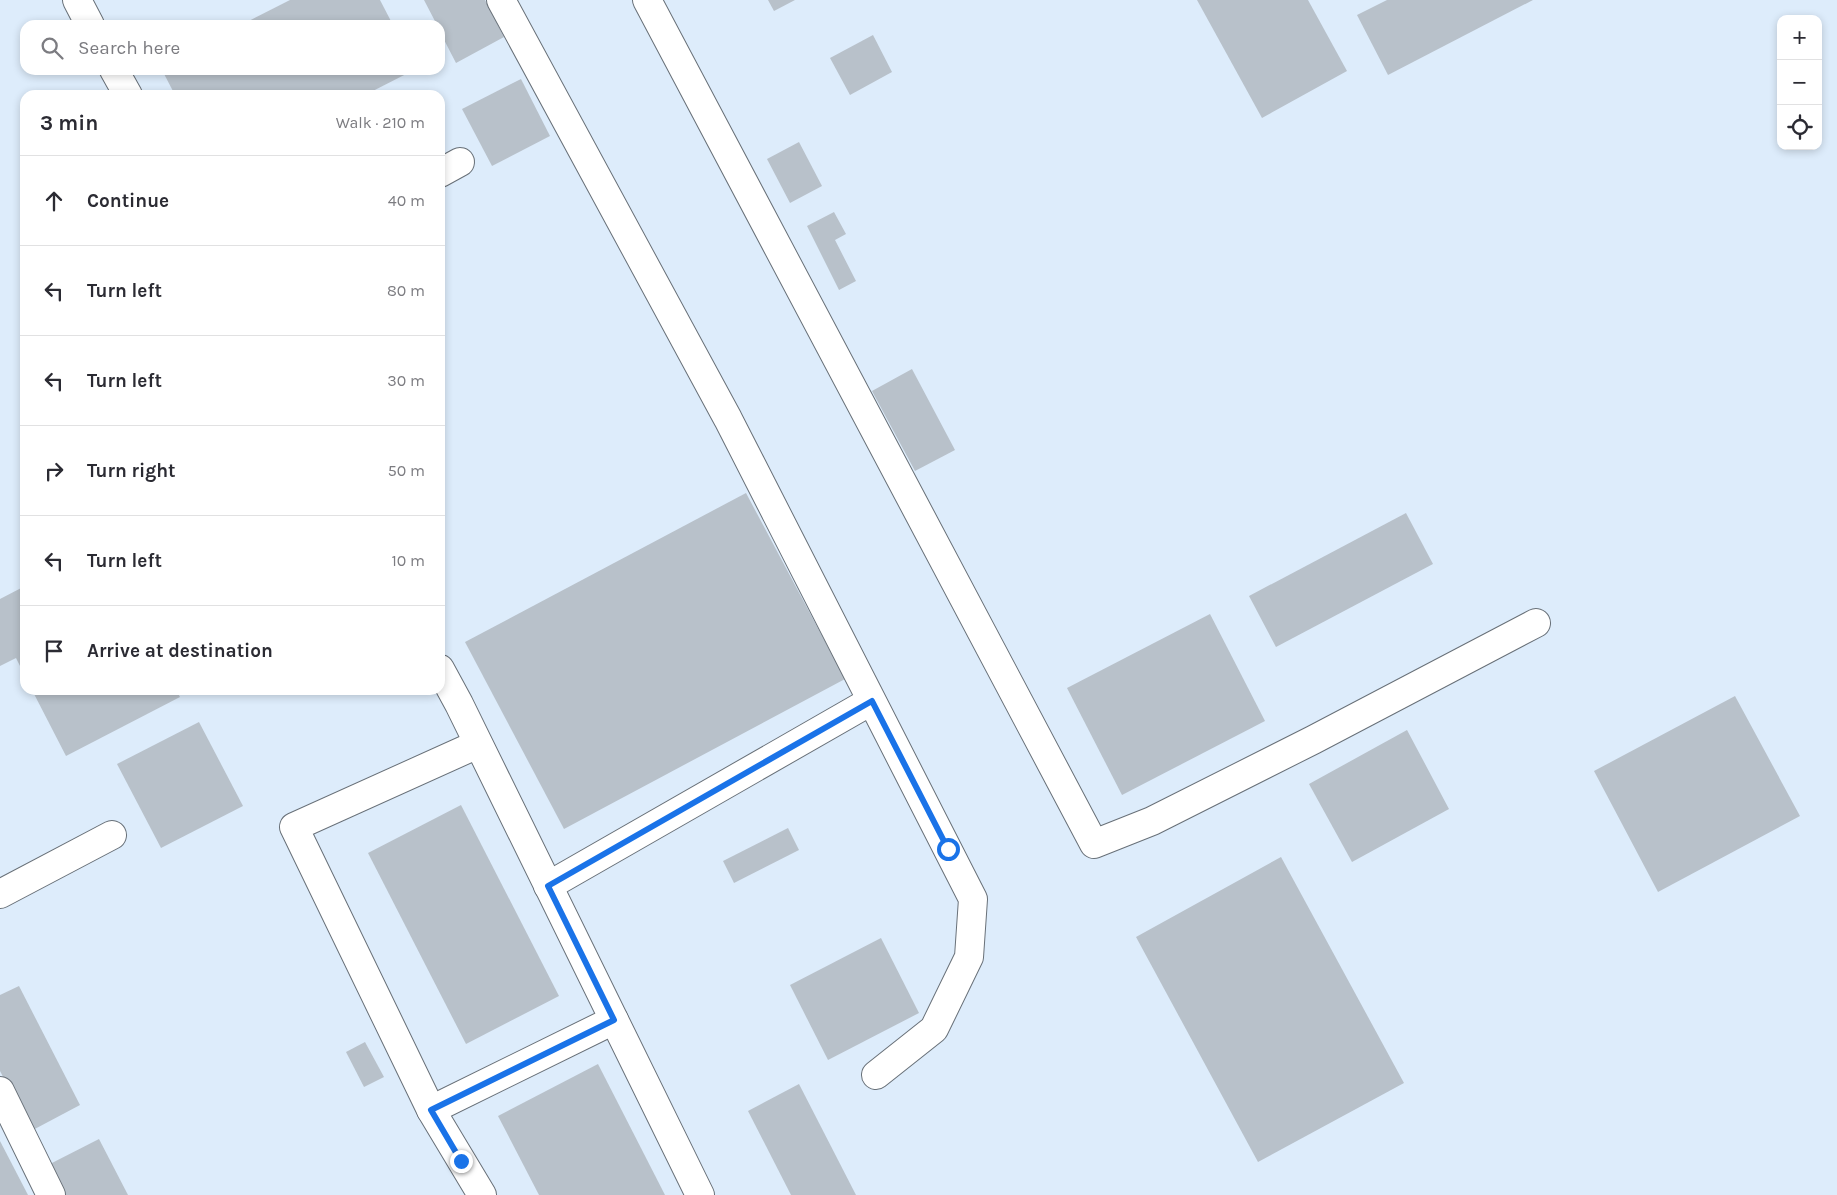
<!DOCTYPE html>
<html lang="en">
<head>
<meta charset="utf-8">
<style>
	body { margin:0; font-family:Karla,sans-serif; background:#f7f7f7; color:#2b2b33 }
	.controls { position:absolute; right:15px; top:15px; display:grid; overflow:hidden; border-radius:10px; box-shadow:0 2px 8px #0003 }
	.controls button { width:45px; height:45px; display:grid; place-items:center; padding:0; border:0; border-bottom:1px solid #e1e1e2; background:#fff; color:#2b2b33; font:25px sans-serif }
	.stop { position:absolute; width:15px; height:15px; margin:-11px; border:4px solid #1a73e8; border-radius:50%; background:#fff }
	.stop.end { background:#1a73e8; border-color:#fff; box-shadow:0 1px 5px #0008 }
	.list { margin:0; padding:0; list-style:none }
	h2 { display:flex; justify-content:space-between; align-items:center; height:65px; margin:0; padding:0 20px; font-size:21px }
	h2 small { font-size:16px; font-weight:400; color:#7c7c81 }
	.list li { display:grid; grid-template-columns:32px 1fr auto; gap:15px; align-items:center; box-sizing:border-box; height:90px; padding:0 20px; border-top:1px solid #e1e1e2 }
	.list b { display:block; font-size:19px; white-space:nowrap }
	.list em { font-size:16px; font-style:normal; color:#7c7c81 }
	.icon { flex:none; width:28px; height:28px; fill:none; stroke:currentColor; stroke-width:2; stroke-linecap:round; stroke-linejoin:round }
	.map { position:relative; flex:none; width:1837px; height:1195px; overflow:hidden }
	.search { position:absolute; background:#fff; box-shadow:0 2px 8px #0003; left:20px; top:20px; width:425px; height:55px; display:flex; align-items:center; gap:12px; box-sizing:border-box; padding:0 18px; border-radius:15px; color:#7c7c81; font-size:19px }
	.panel { position:absolute; background:#fff; box-shadow:0 2px 8px #0003; left:20px; top:90px; width:425px; height:605px; border-radius:15px }
	.map>svg:first-child { display:block }
</style>
</head>
<body>
<div class="map">
<svg width="1837" height="1195" viewBox="0 0 1837 1195">
	<rect width="100%" height="100%" fill="#eff7fe"/>
	<path fill="#ddecfb" fill-rule="evenodd" d="M0,0H1837V1195H0ZM1781,19H1818V146H1781ZM25,25H440V70H25ZM25,95H440V690H25Z"/>
	<g fill="#b8c1ca">
		<path d="M290,0H380L393,25H241Z"/>
		<path d="M424,0H485L504,37L456,63L440,32V25H437Z"/>
		<path d="M768,0H795L774,11Z"/>
		<path d="M1197,0H1308L1347,71L1262,118Z"/>
		<path d="M1387,0H1533L1388,75L1357,15Z"/>
		<path d="M873,35L892,72L850,95L830,58Z"/>
		<path d="M162,70H414L365,95H175Z"/>
		<path d="M521,79L550,136L492,166L462,109Z"/>
		<path d="M799,142L822,186L790,203L767,159Z"/>
		<path d="M834,212L846,234L835,240L856,281L839,290L807,226Z"/>
		<path d="M912,369L955,450L915,471L872,391Z"/>
		<path d="M746,493L845,679L564,829L465,642Z"/>
		<path d="M1406,513L1433,564L1276,647L1249,596Z"/>
		<path d="M25,586V676L16,658L0,666V599Z"/>
		<path d="M1210,614L1265,721L1122,795L1067,688Z"/>
		<path d="M32,690H176L180,697L66,756Z"/>
		<path d="M1735,696L1800,816L1658,892L1594,771Z"/>
		<path d="M199,722L243,806L161,848L117,764Z"/>
		<path d="M1407,730L1449,809L1352,862L1309,784Z"/>
		<path d="M461,805L559,996L466,1044L368,853Z"/>
		<path d="M788,828L799,850L734,883L723,861Z"/>
		<path d="M1281,857L1404,1083L1258,1162L1136,937Z"/>
		<path d="M881,938L919,1013L828,1060L790,985Z"/>
		<path d="M19,986L80,1105L31,1131L0,1071V995Z"/>
		<path d="M365,1042L384,1077L364,1087L346,1052Z"/>
		<path d="M598,1064L665,1195H539L498,1116Z"/>
		<path d="M799,1084L856,1195H791L748,1111Z"/>
		<path d="M99,1139L128,1195H63L48,1165Z"/>
		<path d="M0,1141L28,1195H0Z"/>
	</g>
	<g fill="none" stroke-linecap="round" stroke-linejoin="round">
		<g stroke="#687078" stroke-width="30">
			<g id="minor">
				<path d="M77,0L90,25"/>
				<path d="M501,0L728,419L973,899L969,957L934,1029L876,1075"/>
				<path d="M647,0L1094,844L1152,821L1313,740L1536,623"/>
				<path d="M114,70L128,95"/>
				<path d="M440,173L460,162"/>
				<path d="M440,669L459,704L700,1195"/>
				<path d="M478,744L294,827L431,1110L482,1195"/>
				<path d="M548,886L871,701"/>
				<path d="M0,894L112,835"/>
				<path d="M0,1091L51,1195"/>
				<path d="M431,1110L614,1020"/>
			</g>
		</g>
		<use href="#minor" stroke="#fff" stroke-width="28"/>
	</g>
	<g fill="none" stroke-linecap="round" stroke-linejoin="round">
		<path stroke="#1a73e8" stroke-width="6" d="M461,1161L431,1110L614,1020L548,886L872,701L948,849"/>
	</g>
</svg>
<div class="controls">
<button>+</button>
<button>−</button>
<button><svg class="icon" aria-label="locate" viewBox="0 0 24 24"><circle cx="12" cy="12" r="6"/><path d="M12 2v4M12 18v4M2 12h4M18 12h4"/></svg></button>
</div>
<div class="stop" style="left:948px;top:849px"></div>
<div class="stop end" style="left:461px;top:1161px"></div>
<div class="search"><svg class="icon" aria-label="search" viewBox="0 0 24 24"><circle cx="10" cy="10" r="6"/><path d="M15 15l6 6"/></svg>Search here</div>
<section class="panel">
<h2>3 min<small>Walk · 210 m</small></h2>
<ul class="list">
<li><svg class="icon" aria-label="ahead" viewBox="0 0 24 24"><path d="M12 20V5M6 11l6-6 6 6"/></svg><div><b>Continue</b></div><em>40 m</em></li>
<li><svg class="icon" aria-label="left" viewBox="0 0 24 24"><path d="M17 20v-9H6M10 6l-5 5 5 5"/></svg><div><b>Turn left</b></div><em>80 m</em></li>
<li><svg class="icon" aria-label="left" viewBox="0 0 24 24"><path d="M17 20v-9H6M10 6l-5 5 5 5"/></svg><div><b>Turn left</b></div><em>30 m</em></li>
<li><svg class="icon" aria-label="right" viewBox="0 0 24 24"><path d="M7 20v-9h11M14 6l5 5-5 5"/></svg><div><b>Turn right</b></div><em>50 m</em></li>
<li><svg class="icon" aria-label="left" viewBox="0 0 24 24"><path d="M17 20v-9H6M10 6l-5 5 5 5"/></svg><div><b>Turn left</b></div><em>10 m</em></li>
<li><svg class="icon" aria-label="arrive" viewBox="0 0 24 24"><path d="M6 21V4h12l-3 4 3 4H6"/></svg><div><b>Arrive at destination</b></div></li>
</ul>
</section>
</div>
</body>
</html>
